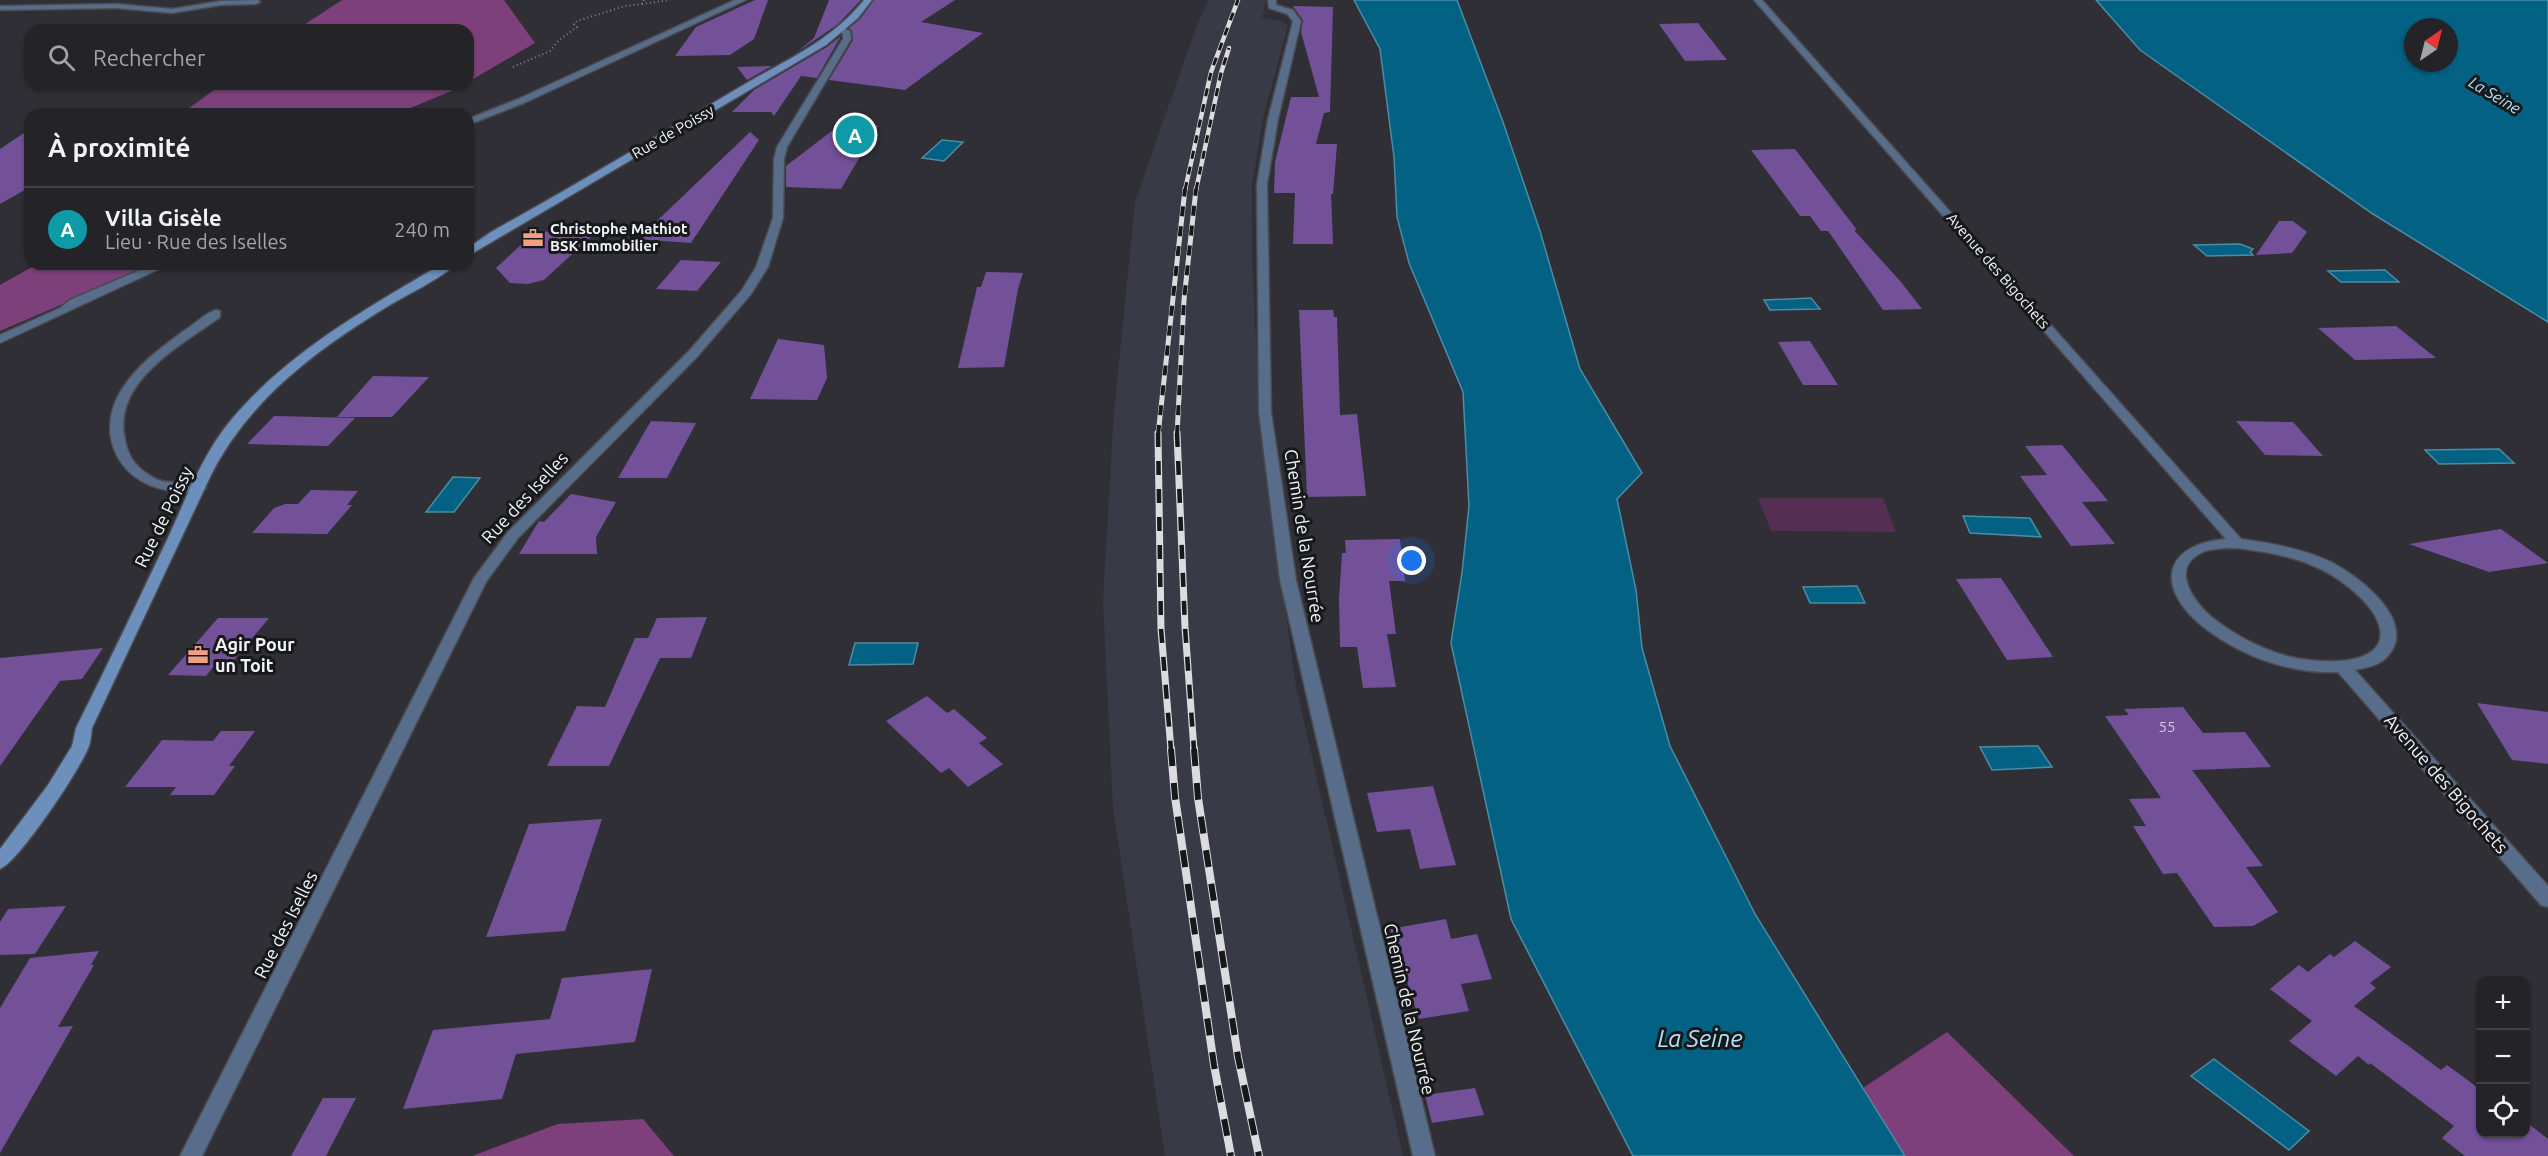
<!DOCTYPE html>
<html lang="fr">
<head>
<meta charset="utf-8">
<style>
	body { margin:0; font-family:Ubuntu,sans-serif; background:#2f2f34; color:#f1f3f6 }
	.controls { position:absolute; right:18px; bottom:18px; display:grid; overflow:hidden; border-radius:12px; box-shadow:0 2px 4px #0004 }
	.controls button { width:54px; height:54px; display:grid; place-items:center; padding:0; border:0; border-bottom:2px solid #404045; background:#232328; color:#f1f3f6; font:30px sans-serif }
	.compass { position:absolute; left:2404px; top:18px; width:54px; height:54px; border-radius:50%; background:#232328; box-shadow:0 2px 4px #0004; rotate:35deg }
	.you { position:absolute; left:1412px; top:561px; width:21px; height:21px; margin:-15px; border:4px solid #fff; border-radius:50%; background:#1a73e8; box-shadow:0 0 0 9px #1a73e833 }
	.badge { display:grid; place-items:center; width:39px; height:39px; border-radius:50%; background:#f2a081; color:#fff; font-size:20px; font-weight:700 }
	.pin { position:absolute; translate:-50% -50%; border:3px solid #fff; box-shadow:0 2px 6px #0006 }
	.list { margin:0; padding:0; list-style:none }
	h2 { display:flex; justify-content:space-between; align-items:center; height:78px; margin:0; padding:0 24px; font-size:26px }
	h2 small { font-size:20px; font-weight:400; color:#a3a4a8 }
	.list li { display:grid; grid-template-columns:39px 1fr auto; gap:18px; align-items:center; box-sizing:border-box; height:84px; padding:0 24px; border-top:2px solid #404045 }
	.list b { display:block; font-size:22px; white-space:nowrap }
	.list p { margin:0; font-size:20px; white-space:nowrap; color:#a3a4a8 }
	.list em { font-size:20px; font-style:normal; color:#a3a4a8 }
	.icon { flex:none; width:33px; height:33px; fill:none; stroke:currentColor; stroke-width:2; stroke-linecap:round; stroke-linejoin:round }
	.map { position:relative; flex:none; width:2548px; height:1156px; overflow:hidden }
	.search { position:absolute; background:#232328; box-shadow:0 2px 4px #0004; left:24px; top:24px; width:450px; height:66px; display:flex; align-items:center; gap:15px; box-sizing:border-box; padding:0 21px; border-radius:18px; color:#a3a4a8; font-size:22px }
	.panel { position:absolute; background:#232328; box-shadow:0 2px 4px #0004; left:24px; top:108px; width:450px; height:162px; border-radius:18px }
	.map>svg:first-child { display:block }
</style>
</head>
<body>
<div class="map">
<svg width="2548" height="1156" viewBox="0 0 2548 1156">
	<rect width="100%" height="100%" fill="#2f2f35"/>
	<path fill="#383a45" d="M1208,0H1266L1262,18L1281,21L1288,25L1263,118L1252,185V260L1260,425L1296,687L1403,1156H1165L1113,808L1103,600L1114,412L1135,202L1194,33Z"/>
	<path fill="#552f53" d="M1883,498L1896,532L1771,531L1758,498Z"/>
	<g fill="#7d407b">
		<path d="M342,0H504L535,43L468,82V30H296Z"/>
		<path d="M222,84H464L449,92L396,114H181Z"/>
		<path d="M31,264H156L0,331V285L32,267Z"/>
		<path d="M1947,1032L2074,1156H1905L1863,1088Z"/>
		<path d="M643,1119L674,1156H472L558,1124Z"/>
	</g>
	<g fill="#036183" stroke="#4b8da6" stroke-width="1.5" fill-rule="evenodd">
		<path d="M1354,0H1457L1503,122L1540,231L1580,369L1642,473L1617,499L1636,590L1642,648L1670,746L1755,914L1905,1156H1633L1511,919L1451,643L1462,573L1469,506L1463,392L1409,263L1397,217L1394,157L1380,49Z"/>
		<path d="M2096,0H2548V322L2373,214L2140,50ZM2413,27H2449V63H2413Z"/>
		<path d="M942,140L963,142L944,161L922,158Z"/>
		<path d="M2240,244L2253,249L2250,252L2253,255L2207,256L2194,245Z"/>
		<path d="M2385,270L2399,282H2341L2328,271Z"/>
		<path d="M1811,298L1820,309L1770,310L1764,300Z"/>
		<path d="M2499,449L2514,463L2439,464L2425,450Z"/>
		<path d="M453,477L480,478L454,512H426Z"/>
		<path d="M1963,516L2030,518L2041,537L1970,533Z"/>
		<path d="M1857,586L1865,603H1810L1803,587Z"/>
		<path d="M855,643H918L913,664L849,665Z"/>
		<path d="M2038,746L2052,767L1992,770L1980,747Z"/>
		<path d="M2214,1059L2309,1131L2289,1150L2191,1076Z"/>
	</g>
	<g fill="#735199">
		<path d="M755,0H768L754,39L730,55L675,56L696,27Z"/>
		<path d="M829,0H861L837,25L797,52L814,38Z"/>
		<path d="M874,0H955L921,22L983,33L905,90L829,80L853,40L852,31L849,28L860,19Z"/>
		<path d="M1293,6L1333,7L1330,112L1324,113L1316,144H1337L1333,194H1331L1333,244H1293L1295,193H1274L1275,162L1291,97H1319L1301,32L1303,20Z"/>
		<path d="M1698,23L1727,60L1685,61L1659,24Z"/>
		<path d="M841,36L817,78L801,76L774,116L771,112H732L754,90L827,47Z"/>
		<path d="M772,66L747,80L737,67Z"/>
		<path d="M845,121L878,126L841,189L786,187V166Z"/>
		<path d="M30,129V187L0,204V149Z"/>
		<path d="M750,132L759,140L691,243L638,239Z"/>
		<path d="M1795,149L1857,230H1854L1901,282L1922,309L1883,310L1828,231H1821L1810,216H1800L1751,150Z"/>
		<path d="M2279,221H2293L2307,232L2292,253L2256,255Z"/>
		<path d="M536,231L594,234L544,280L528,284L510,283L496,268Z"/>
		<path d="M681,260L721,262L697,291L656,289Z"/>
		<path d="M986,272L1023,273L1018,289L1004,367L958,368L977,287H981Z"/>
		<path d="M1299,310H1333L1334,317H1337L1340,415L1357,414L1366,496L1307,497Z"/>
		<path d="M2396,326L2436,358L2355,360L2318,328Z"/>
		<path d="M778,339L824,345L827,378L817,400L750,399Z"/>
		<path d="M1810,341L1838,385H1803L1778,342Z"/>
		<path d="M373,376L429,377L392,417H337Z"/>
		<path d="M274,416L355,418L328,446L247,444Z"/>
		<path d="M651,421L696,423L667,478H618Z"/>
		<path d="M2236,421L2293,422L2323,456L2265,455Z"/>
		<path d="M2062,445L2108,501L2082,502L2115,544L2071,546L2020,476L2047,475L2025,446Z"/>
		<path d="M311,490L358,491L347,505H352L327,534L252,533L274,508L285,504H298Z"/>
		<path d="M571,494L616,502L596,537L597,554H519L539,521L544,522Z"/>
		<path d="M2501,529L2548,563L2489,572L2409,544Z"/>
		<path d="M1400,539L1405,581H1389L1396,634H1387L1396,687L1363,688L1357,647H1340L1339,599L1342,553H1346L1345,540Z"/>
		<path d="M2001,578L2032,625L2053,657L2007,660L1956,579Z"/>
		<path d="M707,617L691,658H660L609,766H547L577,706L605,707L635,638H648L657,618Z"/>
		<path d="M218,618H269L230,665H215L206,676L168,675Z"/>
		<path d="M103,648L82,679L60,681L0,766V658Z"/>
		<path d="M927,696L947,713L954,709L987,738L979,743L1003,764L968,787L949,768L941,773L886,721Z"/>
		<path d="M2477,703L2548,712V764L2512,760Z"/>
		<path d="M2183,707L2203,733L2245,732L2271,767L2192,770L2263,866L2246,867L2278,912L2253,926L2214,927L2177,873L2163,874L2133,826H2146L2129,799L2161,798L2105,716L2129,715L2124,709Z"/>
		<path d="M221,731H255L229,766H235L214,795H170L176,787H125L162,740L213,741Z"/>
		<path d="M1433,786L1456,865L1420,869L1410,829L1377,832L1367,793Z"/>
		<path d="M602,819L565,931L486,937L529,824Z"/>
		<path d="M66,906L35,954L0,955V922L8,909Z"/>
		<path d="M1446,919L1451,939L1477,934L1492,979L1461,984L1469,1011L1419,1019L1390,929Z"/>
		<path d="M2355,941L2391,967L2370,983L2376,988L2354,1006L2441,1070L2447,1065L2481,1090V1134H2526V1122L2548,1139V1156H2465L2442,1138L2454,1126L2370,1063L2369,1065L2358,1056L2336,1076L2289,1041L2312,1021L2270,989L2299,965L2308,972L2330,954L2334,957Z"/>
		<path d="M99,951L91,965H94L58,1027L73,1026L0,1153V1008L30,958Z"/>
		<path d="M652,969L635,1042L516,1054L502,1099L403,1109L433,1030L550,1019L562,978Z"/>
		<path d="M1475,1088L1484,1115L1432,1123L1425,1095Z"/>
		<path d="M323,1098H356L326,1156H291Z"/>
	</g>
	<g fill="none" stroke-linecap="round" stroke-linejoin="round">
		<g stroke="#4a4a50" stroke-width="3">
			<path id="lane" d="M258,0L260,2L256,4L221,5L172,13L116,8L0,10V6L116,4L172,9L221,1Z"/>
		</g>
		<g stroke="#4a4a50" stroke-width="3">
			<g id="street">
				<path d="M735,0H746L524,103L468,125V119L518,99Z"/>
				<path d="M1268,0H1276V5L1293,10L1301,21L1278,119L1267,184L1271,412L1296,580L1435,1156H1413L1280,580L1259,412L1257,184L1268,119L1293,21L1287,14L1269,8Z"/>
				<path d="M1754,0H1762L2241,539C2272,543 2303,549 2331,562C2356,575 2405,611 2395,644C2392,652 2386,660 2377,664C2371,667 2362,668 2355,670L2548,886V907L2541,905L2338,672C2291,674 2243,657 2206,629C2157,592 2158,545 2226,539ZM2237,548C2270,552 2304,558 2333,576C2400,619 2400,670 2309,660C2277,657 2244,641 2218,622C2198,608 2167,570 2201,553C2212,548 2225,548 2237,548Z"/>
				<path d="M843,28L850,31L851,39L787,147L784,159L783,218L768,267L751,294L697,357L518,538L486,582L202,1156H180L474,578L508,532L689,351L742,290L756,267L773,218L774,159L777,147L843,39V34L839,31Z"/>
				<path d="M154,264H170L0,343V335L60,308L70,300Z"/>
				<path d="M216,310L220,311V317C182,345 112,381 125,439C127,453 134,465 146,473C151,476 156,480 162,481C174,484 197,479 206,488C199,495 185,492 176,491C122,488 92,436 122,389C138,364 162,347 185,330C195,324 205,313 216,310Z"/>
			</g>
		</g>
		<g stroke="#4a4a50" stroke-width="3">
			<g id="secondary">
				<path d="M864,0H872L858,18L826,45L468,256V248L491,232C577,184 661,134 745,84C788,59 832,40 864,0Z"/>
				<path d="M442,264H456C441,279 404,296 385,308C315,351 249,400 211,475L92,728C91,734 91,741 89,746C82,767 18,863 0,869V849L48,785L72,746L76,728C107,666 137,603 167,540C186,499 202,455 231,420C288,352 367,308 442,264Z"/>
			</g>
		</g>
		<g stroke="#848489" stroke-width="2" stroke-dasharray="1 3" stroke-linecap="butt">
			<path d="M642,4L670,0"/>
			<path d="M513,67L550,51L558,41L577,27L574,24L577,21L625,6L642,4L644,0"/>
		</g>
		<use href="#lane" fill="#576d89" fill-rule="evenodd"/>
		<use href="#street" fill="#576d89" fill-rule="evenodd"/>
		<use href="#secondary" fill="#6c8fbc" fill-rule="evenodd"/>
		<g stroke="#dcdce0" stroke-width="4.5">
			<g id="rail-far3">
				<path d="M1185,190L1211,72L1238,0"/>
				<path d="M1196,190L1221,73L1229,48"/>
			</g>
		</g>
		<g stroke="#dcdce0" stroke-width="5">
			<g id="rail-far2">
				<path d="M1158,435L1185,189"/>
				<path d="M1177,435L1184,300L1196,189"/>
			</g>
		</g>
		<g stroke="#dcdce0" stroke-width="7">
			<g id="rail-far1">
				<path d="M1158,433L1161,629L1171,750"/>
				<path d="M1177,433L1185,627L1194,750"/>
			</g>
		</g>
		<g stroke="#dcdce0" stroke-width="8">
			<g id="rail">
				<path d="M1171,749L1175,797L1214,1065L1231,1156"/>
				<path d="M1194,749L1198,798L1238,1057L1259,1156"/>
			</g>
		</g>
		<use href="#rail-far3" stroke="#17181a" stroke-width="3" stroke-dasharray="8" stroke-linecap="butt"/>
		<use href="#rail-far2" stroke="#17181a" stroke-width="4" stroke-dasharray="10" stroke-linecap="butt"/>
		<use href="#rail-far1" stroke="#17181a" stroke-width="4.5" stroke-dasharray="14" stroke-linecap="butt"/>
		<use href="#rail" stroke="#17181a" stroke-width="6" stroke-dasharray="17" stroke-linecap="butt"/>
	</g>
	<defs>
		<g id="office-bare" transform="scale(1.62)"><path d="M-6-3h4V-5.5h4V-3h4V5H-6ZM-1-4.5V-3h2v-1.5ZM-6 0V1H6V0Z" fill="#f2a081" stroke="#17181a" stroke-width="2.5" paint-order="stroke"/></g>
	</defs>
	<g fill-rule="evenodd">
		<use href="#office-bare" x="533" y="238"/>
		<use href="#office-bare" x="198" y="655"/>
	</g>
	<g text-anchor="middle" stroke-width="6" stroke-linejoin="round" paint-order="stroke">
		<g font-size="15" fill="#f3f3f7" stroke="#17181a">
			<text transform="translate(673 132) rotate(-30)" y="5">Rue de Poissy</text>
			<text transform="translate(1998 271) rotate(49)" y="5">Avenue des Bigochets</text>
		</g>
		<g font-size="15" font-weight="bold" fill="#f3f3f7" stroke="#17181a" text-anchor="start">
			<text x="550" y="234">Christophe Mathiot<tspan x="550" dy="17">BSK Immobilier</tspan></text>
		</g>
		<g font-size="15" fill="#d3cae0">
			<text x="2167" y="732">55</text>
		</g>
		<g font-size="16" font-style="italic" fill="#b3e1f9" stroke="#17181a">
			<text transform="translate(2495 95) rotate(31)" y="6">La Seine</text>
		</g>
		<g font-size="18" fill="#f3f3f7" stroke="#17181a">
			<text transform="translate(525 498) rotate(-47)" y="6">Rue des Iselles</text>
			<text transform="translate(164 517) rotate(-64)" y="6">Rue de Poissy</text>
			<text transform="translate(1304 536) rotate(81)" y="6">Chemin de la Nourrée</text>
			<text transform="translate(2446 784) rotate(49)" y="6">Avenue des Bigochets</text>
			<text transform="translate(286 925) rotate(-63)" y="6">Rue des Iselles</text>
			<text transform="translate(1409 1009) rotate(77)" y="6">Chemin de la Nourrée</text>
		</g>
		<g font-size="18" font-weight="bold" fill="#f3f3f7" stroke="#17181a" text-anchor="start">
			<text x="215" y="651">Agir Pour<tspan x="215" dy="21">un Toit</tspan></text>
		</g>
		<g font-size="24" font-style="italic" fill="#b3e1f9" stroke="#17181a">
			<text x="1700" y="1047">La Seine</text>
		</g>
	</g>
</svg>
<div class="controls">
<button>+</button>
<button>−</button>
<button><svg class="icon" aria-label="locate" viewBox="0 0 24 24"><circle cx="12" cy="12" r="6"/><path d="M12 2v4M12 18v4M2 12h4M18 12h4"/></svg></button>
</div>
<svg class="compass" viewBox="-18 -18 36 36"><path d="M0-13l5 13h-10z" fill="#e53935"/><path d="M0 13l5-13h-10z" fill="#a3a4a8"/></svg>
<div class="you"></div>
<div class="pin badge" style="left:855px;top:135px;background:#0f9aa8">A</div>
<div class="search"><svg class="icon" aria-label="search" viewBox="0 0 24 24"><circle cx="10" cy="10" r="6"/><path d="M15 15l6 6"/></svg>Rechercher</div>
<section class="panel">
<h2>À proximité<small></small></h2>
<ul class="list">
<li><span class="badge" style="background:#0f9aa8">A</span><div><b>Villa Gisèle</b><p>Lieu · Rue des Iselles</p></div><em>240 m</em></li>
</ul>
</section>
</div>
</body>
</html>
